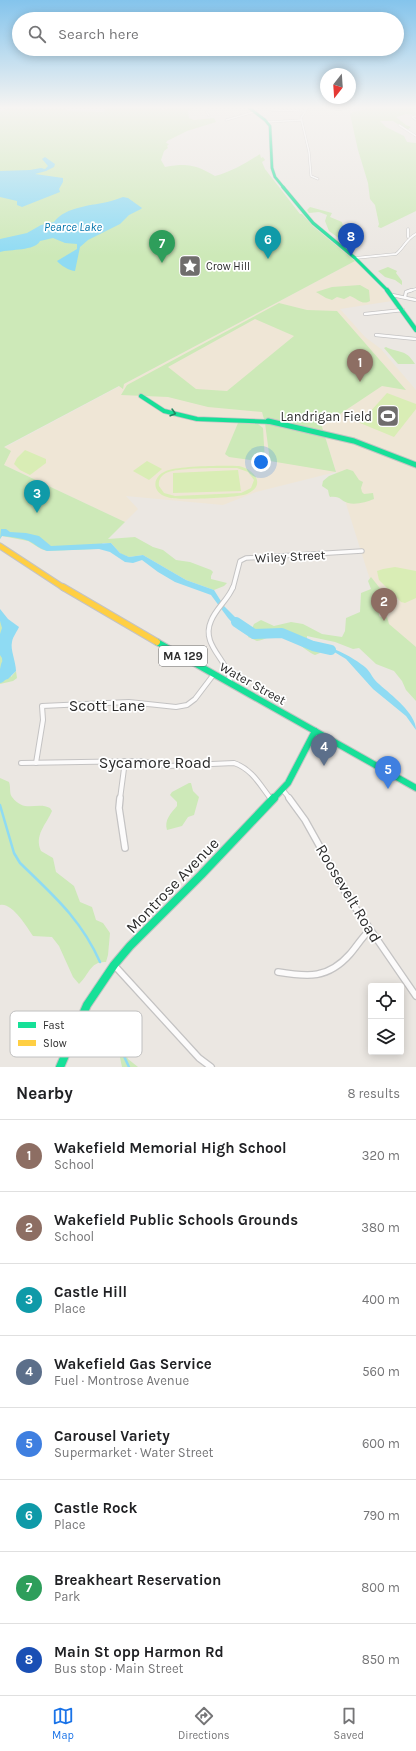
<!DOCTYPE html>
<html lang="en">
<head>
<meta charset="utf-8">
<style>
	body { margin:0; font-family:Karla,sans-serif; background:#f6f6f6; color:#202124 }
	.controls { position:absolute; right:12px; bottom:12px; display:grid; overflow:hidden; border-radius:4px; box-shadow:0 2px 10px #0003 }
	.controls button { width:36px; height:36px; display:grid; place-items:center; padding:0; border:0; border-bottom:1px solid #e0e0e0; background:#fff; color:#202124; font:20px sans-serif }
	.compass { position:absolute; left:320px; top:68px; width:36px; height:36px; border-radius:50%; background:#fff; box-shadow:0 2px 10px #0003; rotate:197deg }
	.you { position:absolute; left:261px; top:462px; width:14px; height:14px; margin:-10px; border:3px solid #fff; border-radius:50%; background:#1a73e8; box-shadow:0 0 0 6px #1a73e833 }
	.badge { display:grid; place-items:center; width:26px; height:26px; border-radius:50%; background:#1a73e8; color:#fff; font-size:13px; font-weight:700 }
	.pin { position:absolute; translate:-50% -33px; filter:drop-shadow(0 1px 2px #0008) }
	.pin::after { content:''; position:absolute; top:21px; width:14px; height:12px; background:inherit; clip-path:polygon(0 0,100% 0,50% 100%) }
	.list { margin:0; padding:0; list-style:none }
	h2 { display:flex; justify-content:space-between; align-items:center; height:52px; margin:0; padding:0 16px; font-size:17px }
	h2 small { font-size:13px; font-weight:400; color:#757577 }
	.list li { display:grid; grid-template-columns:26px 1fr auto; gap:12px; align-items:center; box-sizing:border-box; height:72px; padding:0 16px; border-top:1px solid #e0e0e0 }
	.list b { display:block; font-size:15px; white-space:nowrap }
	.list p { margin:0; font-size:13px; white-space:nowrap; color:#757577 }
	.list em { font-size:13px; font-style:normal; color:#757577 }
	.icon { flex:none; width:22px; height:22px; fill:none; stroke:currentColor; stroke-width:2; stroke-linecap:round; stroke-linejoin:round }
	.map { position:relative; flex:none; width:416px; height:1067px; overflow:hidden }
	.search { position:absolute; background:#fff; box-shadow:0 2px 10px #0003; left:12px; right:12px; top:12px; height:44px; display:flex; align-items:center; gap:10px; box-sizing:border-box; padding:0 14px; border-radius:22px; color:#757577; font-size:15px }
	.sheet { height:628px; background:#fff }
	nav { display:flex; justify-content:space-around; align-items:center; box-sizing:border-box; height:56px; border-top:1px solid #e0e0e0; background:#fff; font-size:11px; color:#757577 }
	nav a { display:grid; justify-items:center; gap:2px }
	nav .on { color:#1a73e8 }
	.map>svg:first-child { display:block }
</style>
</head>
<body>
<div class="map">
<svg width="416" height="1067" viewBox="0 0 416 1067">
	<rect width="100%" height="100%" fill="#ebe7e2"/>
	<path fill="#efe6d6" d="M355,261L392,301L340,309L365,337L381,349L416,390V462L355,438L323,431L316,406L257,368L263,417L265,423L336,472L325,437L355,444L416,468V669L382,645L378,605L336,472L256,492L223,505L126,496L138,509L125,522L0,463V450Z"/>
	<g fill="#cde9b8" fill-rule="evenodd">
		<path d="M103,107H159L162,110L175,107H194L195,108L188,111L189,118L194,120L214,118L216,122L187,131L167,141L166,143L169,144L167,146L168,148L164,151L161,160L165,167C189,163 195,165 215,176C231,172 246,163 260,154L261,158L263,157L265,160L262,162L265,169L300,214H302L314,227L355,261L124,384L123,389L119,386L4,447L11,451L4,465L125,522L108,539L135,537L153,547L163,550L176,560L190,562L211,570L213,572L211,576V579L227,583L224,586L214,590L186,580L143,555L129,557L121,554L111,543H103L96,549L47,551L41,549L28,541L2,536L0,539V111L10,108L19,109H67V111L103,112L107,108Z"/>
		<path d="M375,107H416L413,109L416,115L406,114L396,117L406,125L411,127L407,130L393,121H380L386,127L404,136L407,142L416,143V211L381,228L378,227L379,224L375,205L370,199L368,183L358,150L350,114L353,112Z"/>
		<path d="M310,207L332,213L330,217L342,222L344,232L351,242L340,239L329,231L325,221L327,215L319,212L309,213L307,210Z"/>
		<path d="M388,267L397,271L396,273L402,281V285L395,280L385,277L378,271Z"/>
		<path d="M360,285L369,290L370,301C362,306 357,298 350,296L344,299L337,297L332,300L326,298L316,292L332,287Z"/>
		<path d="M279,303L307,310L337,311L406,390L382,386L334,418L319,417L336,472L270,461L265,423L262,412L208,407L168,397L121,395L127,385ZM255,319L294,336L227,391L196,389L168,367Z"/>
		<path d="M386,347C400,354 405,348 415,364H398L384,348Z"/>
		<path d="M238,423L258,424L263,428L265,462L229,457L225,454Z"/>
		<path d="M347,469L353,471L359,480L363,482L361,488L362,492L364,494L373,493L374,499C367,502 356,505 348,503C340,501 342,496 330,497L329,495L328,490L322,486L323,481L329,476Z"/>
		<path d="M371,577L387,597L379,609V616L381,617H387L389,624L416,647V701L406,690L402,681L394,671L376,664L359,648L353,649L335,642L307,636V639L318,646L325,647L320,649V653L315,655C303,650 293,635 278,635C271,635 264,640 257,641L248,637L254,624L261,620L274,626L291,622L303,624L322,634L342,637L345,631L346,618L360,612L361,593L371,589L368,581Z"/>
		<path d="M0,621L2,624L11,677L16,671L17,678L13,681L0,684Z"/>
		<path d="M0,778L9,782C11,787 9,793 12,797C25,814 37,801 50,808L52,811C46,825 34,835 41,851L53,858L56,872L74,886L80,902L92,907L96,920L103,923L110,933L108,955L106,962C90,961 89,975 79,984L73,977L59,946L52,937L33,936C27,927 12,902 0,905Z"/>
		<path d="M189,783H191L193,791L199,797L194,815L188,817L182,826L167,830C164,820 171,813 177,806V802L170,795L172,792Z"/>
		<path d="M116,1039L121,1042L128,1059L138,1067H122Z"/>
	</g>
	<g fill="#d9edb5" fill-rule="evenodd">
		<path d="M387,393L416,404V409L394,437L360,423Z"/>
		<path d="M25,450L46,459V463L30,475L20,470L14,464L17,458Z"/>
		<path d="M147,461L162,469L149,480L133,471Z"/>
		<path d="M239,466C254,469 267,485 247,494C237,498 182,500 171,498C165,497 158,494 156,488C153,479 161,472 169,470C180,466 225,465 239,466ZM237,468L248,472L254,480L251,488L241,493L175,496L164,493L159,486C158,480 161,476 166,473C178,467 222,468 237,468Z"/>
		<path d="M238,470L241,491L173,493V473Z"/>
		<path d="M395,567L416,571V598L405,603L401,602L379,580L377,571L383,569Z"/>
	</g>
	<g fill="#8fdbf3">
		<path d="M45,157L55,164L54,167L46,171L35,174L63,178V182L59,189L60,192L22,207L17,205V201L0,197V171L30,170L41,168L45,169L48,166L42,159Z"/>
		<path d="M123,197L128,198L142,208L141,209L129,215L120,224L88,240L80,247L75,271C70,271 60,265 57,261L77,249V244L65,243L53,238L40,241C35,251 10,249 0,252V239L27,233L41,225L54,222C66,206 92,206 111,201C116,200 119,198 123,197Z"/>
		<path d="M1,529H6L10,532L26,533L39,536L51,546L111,543L120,553L129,557L143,555L186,580L214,590L224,606L250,632L249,636L238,629L228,618L211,595L175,582L158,572L142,560L133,563L125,562L110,552L99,549L47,551C40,549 35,544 29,541C21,538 11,537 2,536L0,539Z"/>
		<path d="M0,609L8,619L19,627C17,632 13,636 12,642C10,649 16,662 16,671L8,679L4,680L2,658L0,655V634L2,628L0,621Z"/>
		<path d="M325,647C335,647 358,661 365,667C371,672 373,680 379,684C391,695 416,713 416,730L406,716L373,689L346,659L331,650L321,652L320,649Z"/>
	</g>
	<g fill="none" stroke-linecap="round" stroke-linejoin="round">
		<path stroke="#8fdbf3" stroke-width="2" d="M0,680L5,676"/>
		<g stroke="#8fdbf3" stroke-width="2.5">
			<path d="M0,805L14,853L20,863C53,895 81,919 100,962"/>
			<path d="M116,1039L129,1067"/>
		</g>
		<g stroke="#8fdbf3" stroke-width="10">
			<path d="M236,622L254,634L282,633L313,646L331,650"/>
			<path d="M0,678L4,674L6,665"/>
		</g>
		<g stroke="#c4c3c3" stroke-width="2.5">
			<g id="street-far5">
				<path d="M204,107L209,116"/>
				<path d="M308,107L301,118L309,152L311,176L318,179"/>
				<path d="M271,110L305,111"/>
				<path d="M416,116L412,117L416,120"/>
				<path d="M226,120L254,112"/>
				<path d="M268,122L302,120"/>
				<path d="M399,125L416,136"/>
			</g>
		</g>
		<g stroke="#c4c3c3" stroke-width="3">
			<g id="street-far4">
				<path d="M408,229V237"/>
				<path d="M355,258L396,254C404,248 406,239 416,234"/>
				<path d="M409,291L416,289"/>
			</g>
		</g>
		<g stroke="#c4c3c3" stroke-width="4">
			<g id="street-far3">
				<path d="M392,295L416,300"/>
				<path d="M405,297L406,292L412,290"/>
				<path d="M365,314L403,310"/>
				<path d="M376,335L416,339"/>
			</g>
		</g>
		<g stroke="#c4c3c3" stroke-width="5.5">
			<path id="street-far2" d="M233,588L240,561L246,558L362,551"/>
		</g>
		<g stroke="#c4c3c3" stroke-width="6">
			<g id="street-far1">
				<path d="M230,683C230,660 200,646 211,621C216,608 228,600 233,587"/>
				<path d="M21,763L141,761L168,766L234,763C252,769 260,785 271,799"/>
				<path d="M36,763L43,720L42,706L129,702L176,707L187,705L195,699L214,674"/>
				<path d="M282,789L290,799"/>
				<path d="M120,799L125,761"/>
			</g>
		</g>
		<g stroke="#c4c3c3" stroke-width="8">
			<g id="street">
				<path d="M120,798L119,808L125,848"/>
				<path d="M271,798L272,800"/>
				<path d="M289,798L305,820L348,897L416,996"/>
				<path d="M114,965L199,1058L211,1067"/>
				<path d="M278,972C308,977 328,979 350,954C357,946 362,937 370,930"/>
			</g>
		</g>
		<g stroke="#c4c3c3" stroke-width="3.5">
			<path id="fast-far5" d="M248,107L265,120L270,126L272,168L275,177L284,188"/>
		</g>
		<g stroke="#c4c3c3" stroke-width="4">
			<path id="fast-far4" d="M283,187L313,223L355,258L388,291"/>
		</g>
		<g stroke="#c4c3c3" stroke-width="5.5">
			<g id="fast-far3">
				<path d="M387,290L416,330"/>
				<path d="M141,396L164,411L197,419L272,422"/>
			</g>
		</g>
		<g stroke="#c4c3c3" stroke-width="7">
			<path id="fast-far2" d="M268,421L354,441L416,465"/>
		</g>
		<g stroke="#c4c3c3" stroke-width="8">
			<g id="fast-far1">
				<path d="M157,642L416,788"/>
				<path d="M273,799L288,783L315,731"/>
			</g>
		</g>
		<g stroke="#c4c3c3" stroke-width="10">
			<path id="fast" d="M60,1067L87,1005L114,965L130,946L201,875L274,798"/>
		</g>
		<g stroke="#c4c3c3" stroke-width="7">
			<path id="slow-far1" d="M0,546L64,588"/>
		</g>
		<g stroke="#c4c3c3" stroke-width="8">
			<path id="slow" d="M63,587L157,642"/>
		</g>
		<use href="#street-far5" stroke="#fcfbfb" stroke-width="1.5"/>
		<use href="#street-far4" stroke="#fcfbfb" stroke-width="2"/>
		<use href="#street-far3" stroke="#fcfbfb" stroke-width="2.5"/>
		<use href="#street-far2" stroke="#fcfbfb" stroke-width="3.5"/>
		<use href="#street-far1" stroke="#fcfbfb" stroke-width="4"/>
		<use href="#street" stroke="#fcfbfb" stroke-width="5.5"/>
		<use href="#fast-far5" stroke="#16e098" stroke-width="2.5"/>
		<use href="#fast-far4" stroke="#16e098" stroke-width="3"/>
		<use href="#fast-far3" stroke="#16e098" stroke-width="4"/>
		<use href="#fast-far2" stroke="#16e098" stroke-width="5"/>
		<use href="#fast-far1" stroke="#16e098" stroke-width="6"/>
		<use href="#fast" stroke="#16e098" stroke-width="8"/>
		<use href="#slow-far1" stroke="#ffcf43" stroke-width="5"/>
		<use href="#slow" stroke="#ffcf43" stroke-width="6"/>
	</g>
	<defs><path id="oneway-chevron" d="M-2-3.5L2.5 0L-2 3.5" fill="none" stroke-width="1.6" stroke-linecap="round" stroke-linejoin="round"/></defs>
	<use stroke="#218662" href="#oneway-chevron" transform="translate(173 413) rotate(16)"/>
	<linearGradient id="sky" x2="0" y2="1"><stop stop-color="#84c4ec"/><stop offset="0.42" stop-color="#f6f4f2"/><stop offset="1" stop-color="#f6f4f2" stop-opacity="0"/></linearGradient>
	<rect width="416" height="256" fill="url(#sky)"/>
	<defs>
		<g id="sight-square" transform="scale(1.15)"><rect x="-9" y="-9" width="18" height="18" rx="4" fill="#6f6d6c" stroke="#fff"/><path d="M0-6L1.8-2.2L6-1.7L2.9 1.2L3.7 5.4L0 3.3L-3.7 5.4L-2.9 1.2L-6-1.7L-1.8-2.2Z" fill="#fff"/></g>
		<g id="stadium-square" transform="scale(1.15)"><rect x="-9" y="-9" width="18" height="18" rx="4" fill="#6f6d6c" stroke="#fff"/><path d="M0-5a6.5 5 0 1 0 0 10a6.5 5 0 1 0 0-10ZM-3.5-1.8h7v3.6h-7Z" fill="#fff"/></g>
	</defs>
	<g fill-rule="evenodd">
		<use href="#sight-square" x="190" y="266"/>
		<use href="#stadium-square" x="388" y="416"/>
	</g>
	<g text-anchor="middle" stroke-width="3.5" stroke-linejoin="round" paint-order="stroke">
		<g font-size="11" fill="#2c2c2c" stroke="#fff" text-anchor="start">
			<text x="206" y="270">Crow Hill</text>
		</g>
		<g font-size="12" font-style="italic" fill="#0174ac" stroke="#fff">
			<text x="73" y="231">Pearce Lake</text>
		</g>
		<rect fill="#fff" stroke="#6b6b6b" stroke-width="1" x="159" y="646" width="48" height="20" rx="3"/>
		<g font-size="12" font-weight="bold" fill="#2c2c2c">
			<text x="183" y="660">MA 129</text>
		</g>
		<g font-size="13" fill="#2c2c2c" stroke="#fff" text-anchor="end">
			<text x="372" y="421">Landrigan Field</text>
		</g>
		<g font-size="13" fill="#2c2c2c" stroke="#fff">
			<text transform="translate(290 556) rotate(-3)" y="5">Wiley Street</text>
			<text transform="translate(253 683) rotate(29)" y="5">Water Street</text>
		</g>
		<g font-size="16" fill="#2c2c2c" stroke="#fff">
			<text x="107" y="711">Scott Lane</text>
			<text x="155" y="768">Sycamore Road</text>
			<text transform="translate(172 885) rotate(-46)" y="6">Montrose Avenue</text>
			<text transform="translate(349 893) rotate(59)" y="6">Roosevelt Road</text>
		</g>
	</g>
	<rect x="10" y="1011" width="132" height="46" rx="6" fill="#fff" stroke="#c0c0c0" stroke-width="1"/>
	<rect x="18" y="1022" width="18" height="6" fill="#16e098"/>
	<rect x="18" y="1040" width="18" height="6" fill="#ffcf43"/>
	<g font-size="11" fill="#2c2c2c">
		<text x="43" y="1029">Fast</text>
		<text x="43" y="1047">Slow</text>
	</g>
</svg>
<div class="controls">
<button><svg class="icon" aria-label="locate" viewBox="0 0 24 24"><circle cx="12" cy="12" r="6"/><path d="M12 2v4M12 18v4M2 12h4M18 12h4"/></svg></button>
<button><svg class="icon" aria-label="layers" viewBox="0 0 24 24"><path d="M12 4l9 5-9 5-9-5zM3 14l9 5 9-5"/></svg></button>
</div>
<svg class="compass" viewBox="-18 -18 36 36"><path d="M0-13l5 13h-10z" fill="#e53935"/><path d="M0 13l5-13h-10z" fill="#757577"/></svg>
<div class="you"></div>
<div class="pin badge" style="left:360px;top:382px;background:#8d6e63">1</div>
<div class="pin badge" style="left:384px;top:621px;background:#8d6e63">2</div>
<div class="pin badge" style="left:37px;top:513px;background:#0f9aa8">3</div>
<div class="pin badge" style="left:324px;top:766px;background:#5c6f8a">4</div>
<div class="pin badge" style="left:388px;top:789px;background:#3f7fe0">5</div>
<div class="pin badge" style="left:268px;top:259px;background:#0f9aa8">6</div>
<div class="pin badge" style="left:162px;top:263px;background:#2e9e5b">7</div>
<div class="pin badge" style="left:351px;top:256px;background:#1a4fb4">8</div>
<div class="search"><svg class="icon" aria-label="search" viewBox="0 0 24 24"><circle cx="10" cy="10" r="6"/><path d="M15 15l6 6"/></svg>Search here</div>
</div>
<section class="sheet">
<h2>Nearby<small>8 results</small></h2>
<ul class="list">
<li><span class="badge" style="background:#8d6e63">1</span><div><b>Wakefield Memorial High School</b><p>School</p></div><em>320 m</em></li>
<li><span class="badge" style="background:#8d6e63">2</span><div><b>Wakefield Public Schools Grounds</b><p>School</p></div><em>380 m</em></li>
<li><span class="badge" style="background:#0f9aa8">3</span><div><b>Castle Hill</b><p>Place</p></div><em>400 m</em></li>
<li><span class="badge" style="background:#5c6f8a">4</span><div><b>Wakefield Gas Service</b><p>Fuel · Montrose Avenue</p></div><em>560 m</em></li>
<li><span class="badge" style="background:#3f7fe0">5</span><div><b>Carousel Variety</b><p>Supermarket · Water Street</p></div><em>600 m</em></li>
<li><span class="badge" style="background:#0f9aa8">6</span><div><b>Castle Rock</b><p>Place</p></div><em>790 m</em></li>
<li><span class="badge" style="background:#2e9e5b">7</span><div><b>Breakheart Reservation</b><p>Park</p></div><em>800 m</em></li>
<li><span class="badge" style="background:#1a4fb4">8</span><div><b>Main St opp Harmon Rd</b><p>Bus stop · Main Street</p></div><em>850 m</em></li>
</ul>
</section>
<nav>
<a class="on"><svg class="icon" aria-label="map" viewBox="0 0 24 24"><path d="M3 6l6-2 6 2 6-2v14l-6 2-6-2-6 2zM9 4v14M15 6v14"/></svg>Map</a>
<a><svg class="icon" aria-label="directions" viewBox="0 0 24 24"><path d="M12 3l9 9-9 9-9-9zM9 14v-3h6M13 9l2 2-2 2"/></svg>Directions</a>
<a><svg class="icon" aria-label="saved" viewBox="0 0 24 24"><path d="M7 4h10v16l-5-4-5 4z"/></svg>Saved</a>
</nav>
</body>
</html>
